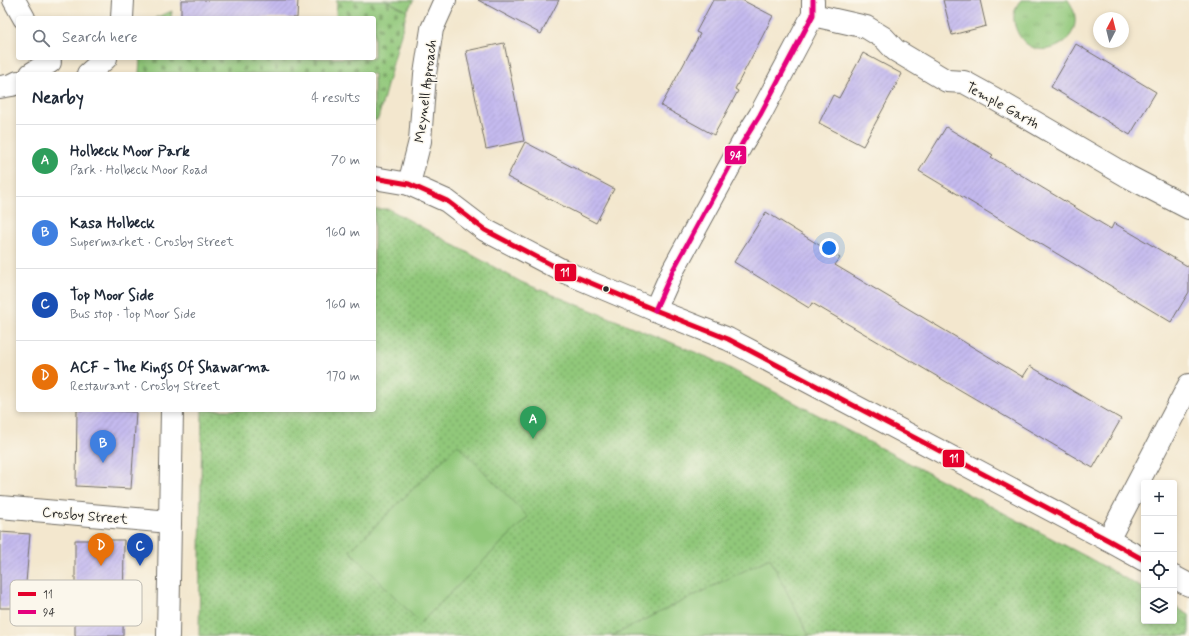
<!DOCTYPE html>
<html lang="en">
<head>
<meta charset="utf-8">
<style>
	body { margin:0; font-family:Mynerve,sans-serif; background:#f6f6f7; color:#1f2937 }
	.controls { position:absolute; right:12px; bottom:12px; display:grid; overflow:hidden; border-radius:4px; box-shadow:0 2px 6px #0003 }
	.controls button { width:36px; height:36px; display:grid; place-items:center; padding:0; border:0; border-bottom:1px solid #e0e1e3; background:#fff; color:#1f2937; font:20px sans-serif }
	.compass { position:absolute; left:1093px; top:12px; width:36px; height:36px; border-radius:50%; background:#fff; box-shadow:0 2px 6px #0003; rotate:7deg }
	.you { position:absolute; left:829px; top:248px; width:14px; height:14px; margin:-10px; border:3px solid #fff; border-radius:50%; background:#1a73e8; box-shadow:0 0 0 6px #1a73e833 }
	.badge { display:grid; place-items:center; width:26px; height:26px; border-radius:50%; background:#c8321e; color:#fff; font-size:13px; font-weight:700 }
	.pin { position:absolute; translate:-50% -33px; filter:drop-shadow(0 1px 2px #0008) }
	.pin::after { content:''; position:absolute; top:21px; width:14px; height:12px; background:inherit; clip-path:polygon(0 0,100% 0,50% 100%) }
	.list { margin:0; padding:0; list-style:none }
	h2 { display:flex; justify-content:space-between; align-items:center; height:52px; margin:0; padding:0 16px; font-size:17px }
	h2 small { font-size:13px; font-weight:400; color:#747a83 }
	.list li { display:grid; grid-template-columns:26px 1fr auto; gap:12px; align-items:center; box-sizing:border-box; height:72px; padding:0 16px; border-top:1px solid #e0e1e3 }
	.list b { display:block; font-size:15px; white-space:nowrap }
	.list p { margin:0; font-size:13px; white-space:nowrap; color:#747a83 }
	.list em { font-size:13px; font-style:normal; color:#747a83 }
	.icon { flex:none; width:22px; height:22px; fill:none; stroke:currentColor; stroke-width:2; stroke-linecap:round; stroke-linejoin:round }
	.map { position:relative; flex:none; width:1189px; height:636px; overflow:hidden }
	.search { position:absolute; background:#fff; box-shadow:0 2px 6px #0003; left:16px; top:16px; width:360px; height:44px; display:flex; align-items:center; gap:10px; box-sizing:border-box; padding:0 14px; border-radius:4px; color:#747a83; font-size:15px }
	.panel { position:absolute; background:#fff; box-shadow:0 2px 6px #0003; left:16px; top:72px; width:360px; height:340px; border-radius:4px }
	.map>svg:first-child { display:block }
</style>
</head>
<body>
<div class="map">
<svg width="1189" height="636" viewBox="0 0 1189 636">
	<defs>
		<pattern id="grass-tufts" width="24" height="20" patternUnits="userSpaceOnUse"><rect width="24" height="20" fill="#91c87a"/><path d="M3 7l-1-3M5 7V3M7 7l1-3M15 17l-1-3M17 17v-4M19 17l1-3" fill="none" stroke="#77a364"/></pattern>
		<pattern id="cemetery-stones" width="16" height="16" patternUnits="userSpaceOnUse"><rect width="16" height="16" fill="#91c87a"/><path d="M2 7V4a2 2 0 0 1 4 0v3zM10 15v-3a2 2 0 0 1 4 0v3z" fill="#77a364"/></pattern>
		<pattern id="park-dots" width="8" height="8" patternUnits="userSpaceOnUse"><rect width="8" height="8" fill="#91c87a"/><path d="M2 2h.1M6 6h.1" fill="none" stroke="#77a364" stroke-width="1.8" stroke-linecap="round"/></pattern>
		<pattern id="building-hatch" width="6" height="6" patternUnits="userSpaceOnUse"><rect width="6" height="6" fill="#c4baee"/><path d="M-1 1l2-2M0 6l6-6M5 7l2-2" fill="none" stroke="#a9a0cc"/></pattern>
	</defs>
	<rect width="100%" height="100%" fill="#fbf7ec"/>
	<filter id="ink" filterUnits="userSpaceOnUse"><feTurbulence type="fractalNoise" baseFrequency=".025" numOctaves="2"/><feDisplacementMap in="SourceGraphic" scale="8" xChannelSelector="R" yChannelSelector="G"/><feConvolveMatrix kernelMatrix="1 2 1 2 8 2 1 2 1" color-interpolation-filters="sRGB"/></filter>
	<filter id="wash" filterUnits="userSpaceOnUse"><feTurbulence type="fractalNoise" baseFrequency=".012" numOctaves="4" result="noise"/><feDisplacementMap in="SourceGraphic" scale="16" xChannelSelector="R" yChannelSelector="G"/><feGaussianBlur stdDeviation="0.9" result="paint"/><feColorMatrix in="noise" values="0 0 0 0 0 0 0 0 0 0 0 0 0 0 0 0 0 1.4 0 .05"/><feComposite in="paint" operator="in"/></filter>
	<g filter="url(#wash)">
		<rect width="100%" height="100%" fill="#f3e7ce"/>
		<g fill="url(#grass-tufts)" stroke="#5e7a52">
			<path d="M385,0H414L407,11Z"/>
			<path d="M1021,0H1068C1097,40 1030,74 1015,26C1012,17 1015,6 1021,0Z"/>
		</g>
		<g fill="url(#cemetery-stones)" stroke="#5e7a52">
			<path d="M337,0H385L407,11L378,119L374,121V74H139L140,58H275L293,59V58H374V18H336Z"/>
			<path d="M172,11L171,18H155Z"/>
		</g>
		<path fill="url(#park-dots)" stroke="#5e7a52" d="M374,209H389L521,282L712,359L1087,557L1144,589V621H1174V606L1189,615V636H199L202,410H374Z"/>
		<g fill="#91c87a" stroke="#5e7a52">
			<path d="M458,445L528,517L420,623L350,551Z"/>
			<path d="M770,558L809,636H612Z"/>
		</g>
		<g id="blocks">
			<g fill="url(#building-hatch)">
				<path d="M181,0H298L297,18H181Z"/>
				<path d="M478,0H559L541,34Z"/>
				<path d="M713,0H742L773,16L735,89L738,91L714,135L661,106L700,34L696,32Z"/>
				<path d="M943,0H980L986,26L952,35Z"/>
				<path d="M504,43L524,141L486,149L466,51Z"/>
				<path d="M1076,44L1156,92L1130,135L1051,87Z"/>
				<path d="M863,53L902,74L863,146L819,123L833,95L839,98Z"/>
				<path d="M946,127L993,155L991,157L1111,229L1114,223L1189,267V292L1171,322L919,171Z"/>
				<path d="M525,142L614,189L596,223L507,177Z"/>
				<path d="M766,212L840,258L835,265L1023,377L1030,366L1121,419L1093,468L812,303L809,308L734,262Z"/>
				<path d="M77,410H99L136,412L131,489L76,486Z"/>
				<path d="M0,532L30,534L24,608H0Z"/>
				<path d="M75,540H124L123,636H75Z"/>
			</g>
		</g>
	</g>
	<g filter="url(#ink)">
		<use href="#blocks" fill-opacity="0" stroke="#716d64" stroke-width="1"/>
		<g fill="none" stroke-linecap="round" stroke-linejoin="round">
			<g stroke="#716d64" stroke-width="24">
				<g id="minor">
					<path d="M14,0L24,18"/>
					<path d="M813,15L866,27L884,38L895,50L947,81L964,82L995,99L1129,177L1189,208"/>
					<path d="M122,18L123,0"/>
					<path d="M31,74L50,62"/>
					<path d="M88,74L106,58"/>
					<path d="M0,87L12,85L18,82"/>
					<path d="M374,178L409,184L447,201L485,230L567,273L655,310L728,339L1108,540L1144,560"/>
					<path d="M409,184L420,141L425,74L432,29L445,0"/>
					<path d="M655,310L673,270L743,142L760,115L813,15V1"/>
					<path d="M0,507L170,522"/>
					<path d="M1108,540L1189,385"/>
					<path d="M1174,577L1189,585"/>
					<path d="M168,636L172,410"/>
				</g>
			</g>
			<use href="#minor" stroke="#fff" stroke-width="22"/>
			<g stroke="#fbf7ec" stroke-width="8">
				<path id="bus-1" d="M374,178L409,184L447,201L485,230L567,273L655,310L728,339L1108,540L1144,560"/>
			</g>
			<g stroke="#fbf7ec" stroke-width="8">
				<path id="bus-2" d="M655,310L673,270L743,142L760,115L813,15V0"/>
			</g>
			<use href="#bus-1" stroke="#e4002b" stroke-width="5"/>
			<use href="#bus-2" stroke="#e5007d" stroke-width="5"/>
		</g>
	</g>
	<circle fill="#2b2b2b" stroke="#fbf7ec" stroke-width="1.5" cx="606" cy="289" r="3.5"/>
	<g text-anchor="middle" stroke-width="3" stroke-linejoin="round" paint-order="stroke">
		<g font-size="14" fill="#2b2b2b" stroke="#fbf7ec">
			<text transform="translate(425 91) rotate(-83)" y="5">Meynell Approach</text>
			<text transform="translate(1003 105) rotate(29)" y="5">Temple Garth</text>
			<text transform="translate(85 515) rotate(5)" y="5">Crosby Street</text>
		</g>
	</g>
	<rect x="10" y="580" width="132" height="46" rx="6" fill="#fbf7ec" stroke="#bdbab2" stroke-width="1"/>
	<rect x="18" y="592" width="18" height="4" fill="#e4002b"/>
	<rect x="18" y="610" width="18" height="4" fill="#e5007d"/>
	<g font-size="11" fill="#2b2b2b">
		<text x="43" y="598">11</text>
		<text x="43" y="616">94</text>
	</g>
	<g stroke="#fbf7ec" stroke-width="1.5">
		<rect x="724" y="145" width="23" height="20" rx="4" fill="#e5007d"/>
		<rect x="554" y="263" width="23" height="19" rx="4" fill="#e4002b"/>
		<rect x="942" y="449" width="23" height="19" rx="4" fill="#e4002b"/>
	</g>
	<g font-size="11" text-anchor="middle" font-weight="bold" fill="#fff">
		<text x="736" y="159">94</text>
		<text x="565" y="276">11</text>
		<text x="954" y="462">11</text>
	</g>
</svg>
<div class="controls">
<button>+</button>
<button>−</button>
<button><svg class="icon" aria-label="locate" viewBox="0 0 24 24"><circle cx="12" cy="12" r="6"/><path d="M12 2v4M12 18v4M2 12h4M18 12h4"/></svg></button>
<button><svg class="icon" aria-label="layers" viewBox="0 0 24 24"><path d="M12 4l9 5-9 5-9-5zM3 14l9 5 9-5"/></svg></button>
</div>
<svg class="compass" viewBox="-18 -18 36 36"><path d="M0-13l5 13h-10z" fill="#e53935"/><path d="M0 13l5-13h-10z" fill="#747a83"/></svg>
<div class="you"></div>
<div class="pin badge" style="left:533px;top:439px;background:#2e9e5b">A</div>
<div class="pin badge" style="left:103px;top:463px;background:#3f7fe0">B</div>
<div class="pin badge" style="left:140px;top:566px;background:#1a4fb4">C</div>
<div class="pin badge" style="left:101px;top:566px;background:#e8710a">D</div>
<div class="search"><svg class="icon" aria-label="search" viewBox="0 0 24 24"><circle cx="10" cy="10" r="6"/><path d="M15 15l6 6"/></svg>Search here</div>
<section class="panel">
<h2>Nearby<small>4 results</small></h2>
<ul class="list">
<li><span class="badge" style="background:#2e9e5b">A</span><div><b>Holbeck Moor Park</b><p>Park · Holbeck Moor Road</p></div><em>70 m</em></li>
<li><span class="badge" style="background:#3f7fe0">B</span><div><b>Kasa Holbeck</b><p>Supermarket · Crosby Street</p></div><em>160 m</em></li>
<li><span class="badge" style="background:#1a4fb4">C</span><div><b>Top Moor Side</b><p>Bus stop · Top Moor Side</p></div><em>160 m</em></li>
<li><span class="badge" style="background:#e8710a">D</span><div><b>ACF - The Kings Of Shawarma</b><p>Restaurant · Crosby Street</p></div><em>170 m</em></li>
</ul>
</section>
</div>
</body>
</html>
